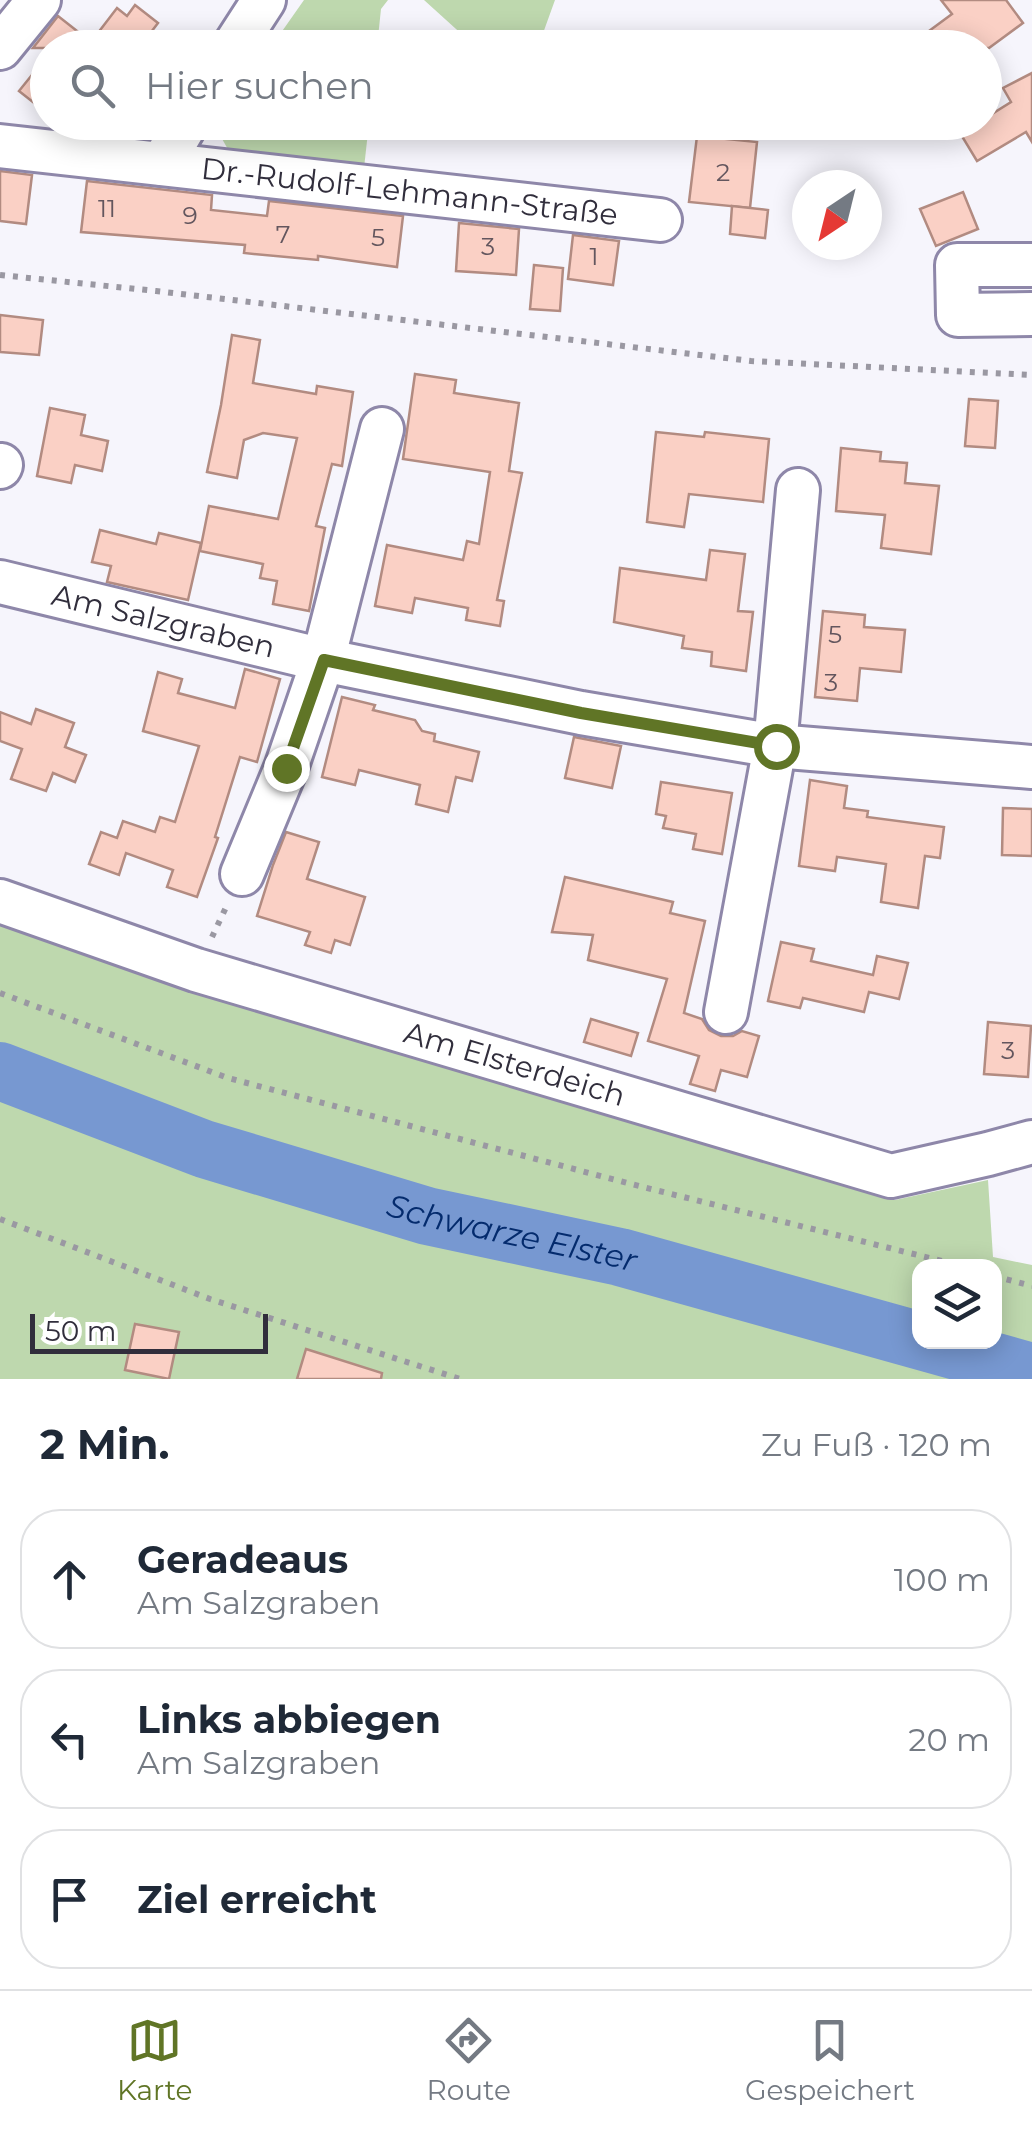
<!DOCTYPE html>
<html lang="de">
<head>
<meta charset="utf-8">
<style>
	body { margin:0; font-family:Montserrat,sans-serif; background:#f6f6f7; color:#1f2937 }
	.controls { position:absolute; right:30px; bottom:30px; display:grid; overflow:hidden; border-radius:20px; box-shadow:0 5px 25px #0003 }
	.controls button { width:90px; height:90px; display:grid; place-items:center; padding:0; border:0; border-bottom:2px solid #e0e1e3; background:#fff; color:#1f2937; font:50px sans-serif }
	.compass { position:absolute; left:792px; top:170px; width:90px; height:90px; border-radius:50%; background:#fff; box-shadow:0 5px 25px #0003; rotate:215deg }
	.scale { position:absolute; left:30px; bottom:25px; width:238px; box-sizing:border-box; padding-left:10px; border:5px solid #312e3c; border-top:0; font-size:28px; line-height:35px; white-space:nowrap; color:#312e3c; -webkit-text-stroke:8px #fff; paint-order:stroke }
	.stop { position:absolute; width:30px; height:30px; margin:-22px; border:8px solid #607526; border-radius:50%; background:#fff }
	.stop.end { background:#607526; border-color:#fff; box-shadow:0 2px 10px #0008 }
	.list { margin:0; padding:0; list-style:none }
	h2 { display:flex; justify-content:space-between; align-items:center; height:130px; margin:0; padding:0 40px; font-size:42px }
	h2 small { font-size:32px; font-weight:400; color:#747a83 }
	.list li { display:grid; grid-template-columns:65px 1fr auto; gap:30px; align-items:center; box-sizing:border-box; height:140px; margin:0 20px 20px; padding:0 20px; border:2px solid #e0e1e3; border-radius:40px }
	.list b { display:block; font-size:38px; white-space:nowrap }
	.list p { margin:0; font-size:32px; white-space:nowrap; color:#747a83 }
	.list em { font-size:32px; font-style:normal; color:#747a83 }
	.icon { flex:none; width:55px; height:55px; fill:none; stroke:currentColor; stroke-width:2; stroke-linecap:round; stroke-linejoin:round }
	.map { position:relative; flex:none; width:1032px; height:1379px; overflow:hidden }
	.search { position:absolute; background:#fff; box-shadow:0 5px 25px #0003; left:30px; right:30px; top:30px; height:110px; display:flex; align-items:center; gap:25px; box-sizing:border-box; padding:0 35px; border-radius:55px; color:#747a83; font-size:38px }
	.sheet { height:610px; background:#fff }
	nav { display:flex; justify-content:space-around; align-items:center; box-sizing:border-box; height:140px; border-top:2px solid #e0e1e3; background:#fff; font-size:28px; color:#747a83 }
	nav a { display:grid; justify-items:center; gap:5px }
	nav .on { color:#607526 }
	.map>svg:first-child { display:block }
</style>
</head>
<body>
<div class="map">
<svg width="1032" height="1379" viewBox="0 0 1032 1379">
	<rect width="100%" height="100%" fill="#f6f5fc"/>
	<g fill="#bed8ae" fill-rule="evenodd">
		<path d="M304,0H388L381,9L377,47H271Z"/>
		<path d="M424,0H555L542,36L541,47L477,48Z"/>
		<path d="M220,122L369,123L364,168L230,153L216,128Z"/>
		<path d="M0,914L224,1000L895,1200L988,1180L993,1257L1032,1265V1379H0ZM920,1266H994V1342H920Z"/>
	</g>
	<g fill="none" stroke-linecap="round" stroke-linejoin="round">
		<path stroke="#7798d1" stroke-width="58" id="s1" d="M0,1071L204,1149L427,1216L620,1257L1032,1372"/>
	</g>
	<g fill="#fad0c5" stroke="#b28b81" stroke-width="2.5">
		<path d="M941,0H1006L1023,23L989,48H906L952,14Z"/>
		<path d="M135,5L158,23L139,48H33L58,16L91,42L117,8L127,16Z"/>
		<path d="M48,55V114L19,91Z"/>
		<path d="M1032,73V142L1026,132L977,161L960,133L978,122H984V119L1011,102L1003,88Z"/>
		<path d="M697,136L757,142L750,208L689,202Z"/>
		<path d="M0,171L32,175L26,224L0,221Z"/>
		<path d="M87,181L212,195L211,210L267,216L269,201L403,216L397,267L318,256V260L244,253L245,245L81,232Z"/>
		<path d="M963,192L978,229L936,246L920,209Z"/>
		<path d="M732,206L768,210L765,238L730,234Z"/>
		<path d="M459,223L519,229L516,275L456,271Z"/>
		<path d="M573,235L619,241L613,285L568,279Z"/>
		<path d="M534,265L563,268L560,311L530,309Z"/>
		<path d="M0,315L43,320L39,355L0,352Z"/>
		<path d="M232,335L260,340L253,383L316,394L317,386L353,392L342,466L332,464L316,526L325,528L309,611L273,604L277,581L260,578L263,564L200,551L209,506L278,519L297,438L263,433L244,440L237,478L207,472L221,405Z"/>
		<path d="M415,374L456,380L454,393L519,403L509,471L522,473L497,600L504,601L500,626L466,620L468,608L415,598L412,613L375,606L387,545L463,560L467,541L479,544L490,472L403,459Z"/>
		<path d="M969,399L998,401L995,448L965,446Z"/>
		<path d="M50,408L85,415L81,435L108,441L102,471L75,465L71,483L37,476Z"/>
		<path d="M656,432L704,437L705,432L769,439L763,502L689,494L684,527L647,522Z"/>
		<path d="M841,448L881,452L880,461L907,463L905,483L939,486L931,554L881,548L885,515L836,511Z"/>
		<path d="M100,530L156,544L159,533L201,543L188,600L107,582L111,566L92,562Z"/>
		<path d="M710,550L745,554L738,611L753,612L746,671L711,666L712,652L682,648L684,636L614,622L620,568L706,580Z"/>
		<path d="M823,611L865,615L864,627L905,630L901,672L860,668L857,701L815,697Z"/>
		<path d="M245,669L280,679L257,762L240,757L215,837L218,838L197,897L167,887L173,870L126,853L119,875L89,864L101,832L117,838L123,821L155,832L160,817L175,822L199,746L143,731L158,672L182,679L178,693L235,708Z"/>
		<path d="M342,697L375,705L373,710L415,720L422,731L435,734L434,741L479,752L472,781L456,777L448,812L416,804L420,785L359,770L355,785L322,777Z"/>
		<path d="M36,709L74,723L65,747L86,755L75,782L53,773L46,791L11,779L22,749L0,741V712L31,724Z"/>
		<path d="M574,737L621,746L612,788L565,778Z"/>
		<path d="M810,780L847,786L844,808L868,811L867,817L944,827L940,858L925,856L918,908L881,902L886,864L837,857L835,871L799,866Z"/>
		<path d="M661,782L732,793L722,854L693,849L696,834L663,828L666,816L656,814Z"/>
		<path d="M1003,808L1032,809V856L1002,855Z"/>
		<path d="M286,832L319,842L307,879L365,897L350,945L335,940L331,953L305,945L310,932L257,916L273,865Z"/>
		<path d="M565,877L673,902L670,913L705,921L684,1013L702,1019L709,1030L721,1036H733L742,1031L759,1036L747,1077L721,1070L715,1091L690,1084L699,1056L648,1041L667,979L588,960L593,935L552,932Z"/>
		<path d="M781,942L814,949L811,961L873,975L877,956L908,963L899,999L869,992L864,1012L803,998L800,1008L768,1001Z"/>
		<path d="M591,1019L638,1033L631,1056L584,1042Z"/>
		<path d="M988,1022L1031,1026L1028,1077L984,1074Z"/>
		<path d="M135,1324L179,1332L169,1379L125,1370Z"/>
		<path d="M306,1349L382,1373L381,1379H297Z"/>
	</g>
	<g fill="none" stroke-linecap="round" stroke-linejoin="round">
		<g stroke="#8e87a9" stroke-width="48">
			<g id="minor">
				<path d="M0,48L39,0"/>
				<path d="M233,48L264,0"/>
				<path id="s2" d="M0,146L660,220"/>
				<path d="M162,164L187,122"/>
				<path d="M1032,265H957L958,315L1032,314"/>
				<path d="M0,467L1,465"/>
				<path id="s3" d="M0,582L323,660L581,713L775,746L1032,767"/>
				<path d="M242,874L286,768L323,660L382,429"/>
				<path id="s4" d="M0,901L196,970L891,1176L988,1154L1032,1142"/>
				<path d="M726,1012L775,746L798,490"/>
			</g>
		</g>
		<g stroke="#9a98a2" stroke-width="6" stroke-dasharray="5 8" stroke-linecap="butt">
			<path d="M0,275L156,291L751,361L1032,375"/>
			<path d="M212,937L228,903"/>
			<path d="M0,993L228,1078L631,1184L962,1266"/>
			<path d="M0,1219L210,1299L460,1379"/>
			<path d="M994,1276L1032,1286"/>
		</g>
		<use href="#minor" stroke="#fff" stroke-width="42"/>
	</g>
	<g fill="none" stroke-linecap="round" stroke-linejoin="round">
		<path stroke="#607526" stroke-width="12" d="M286,768L324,660L581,713L776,746"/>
	</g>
	<g text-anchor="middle" stroke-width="10" stroke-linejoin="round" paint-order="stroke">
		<g font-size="25" fill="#63565e">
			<text x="723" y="181">2</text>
			<text x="107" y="217">11</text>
			<text x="190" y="224">9</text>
			<text x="283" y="243">7</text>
			<text x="378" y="246">5</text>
			<text x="488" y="255">3</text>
			<text x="594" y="265">1</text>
			<text x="835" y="643">5</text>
			<text x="831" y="691">3</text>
			<text x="1008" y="1059">3</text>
		</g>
		<g font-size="30" fill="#312e3c" stroke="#fff">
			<text dy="10" stroke="none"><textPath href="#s2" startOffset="412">Dr.-Rudolf-Lehmann-Straße</textPath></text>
			<text dy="10" stroke="none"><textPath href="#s3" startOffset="168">Am Salzgraben</textPath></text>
			<text dy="10" stroke="none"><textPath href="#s4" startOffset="540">Am Elsterdeich</textPath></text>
		</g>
		<g font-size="32" font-style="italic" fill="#042b6d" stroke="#fff">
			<text dy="11" stroke="none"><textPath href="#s1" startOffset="538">Schwarze Elster</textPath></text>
		</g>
	</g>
</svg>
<div class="controls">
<button><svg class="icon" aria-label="layers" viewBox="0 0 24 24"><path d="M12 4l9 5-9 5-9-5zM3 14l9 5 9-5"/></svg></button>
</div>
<svg class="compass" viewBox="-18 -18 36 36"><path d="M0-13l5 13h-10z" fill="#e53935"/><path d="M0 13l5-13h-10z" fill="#747a83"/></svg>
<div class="scale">50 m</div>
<div class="stop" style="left:776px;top:746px"></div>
<div class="stop end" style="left:286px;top:768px"></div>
<div class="search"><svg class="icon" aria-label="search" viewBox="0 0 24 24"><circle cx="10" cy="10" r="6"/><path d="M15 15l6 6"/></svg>Hier suchen</div>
</div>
<section class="sheet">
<h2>2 Min.<small>Zu Fuß · 120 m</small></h2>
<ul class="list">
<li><svg class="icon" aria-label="ahead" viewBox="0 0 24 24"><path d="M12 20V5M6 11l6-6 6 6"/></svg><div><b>Geradeaus</b><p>Am Salzgraben</p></div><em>100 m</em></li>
<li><svg class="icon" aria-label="left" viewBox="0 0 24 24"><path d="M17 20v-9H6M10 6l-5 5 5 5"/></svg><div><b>Links abbiegen</b><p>Am Salzgraben</p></div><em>20 m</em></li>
<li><svg class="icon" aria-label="arrive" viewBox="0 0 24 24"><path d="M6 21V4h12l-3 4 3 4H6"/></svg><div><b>Ziel erreicht</b></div></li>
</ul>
</section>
<nav>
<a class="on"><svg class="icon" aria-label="map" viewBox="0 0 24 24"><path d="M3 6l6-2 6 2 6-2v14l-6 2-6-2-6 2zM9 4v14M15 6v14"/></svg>Karte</a>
<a><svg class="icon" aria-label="directions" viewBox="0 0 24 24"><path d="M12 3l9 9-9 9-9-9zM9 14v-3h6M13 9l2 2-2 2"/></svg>Route</a>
<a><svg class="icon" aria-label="saved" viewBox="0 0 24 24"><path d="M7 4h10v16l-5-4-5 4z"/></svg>Gespeichert</a>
</nav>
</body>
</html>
